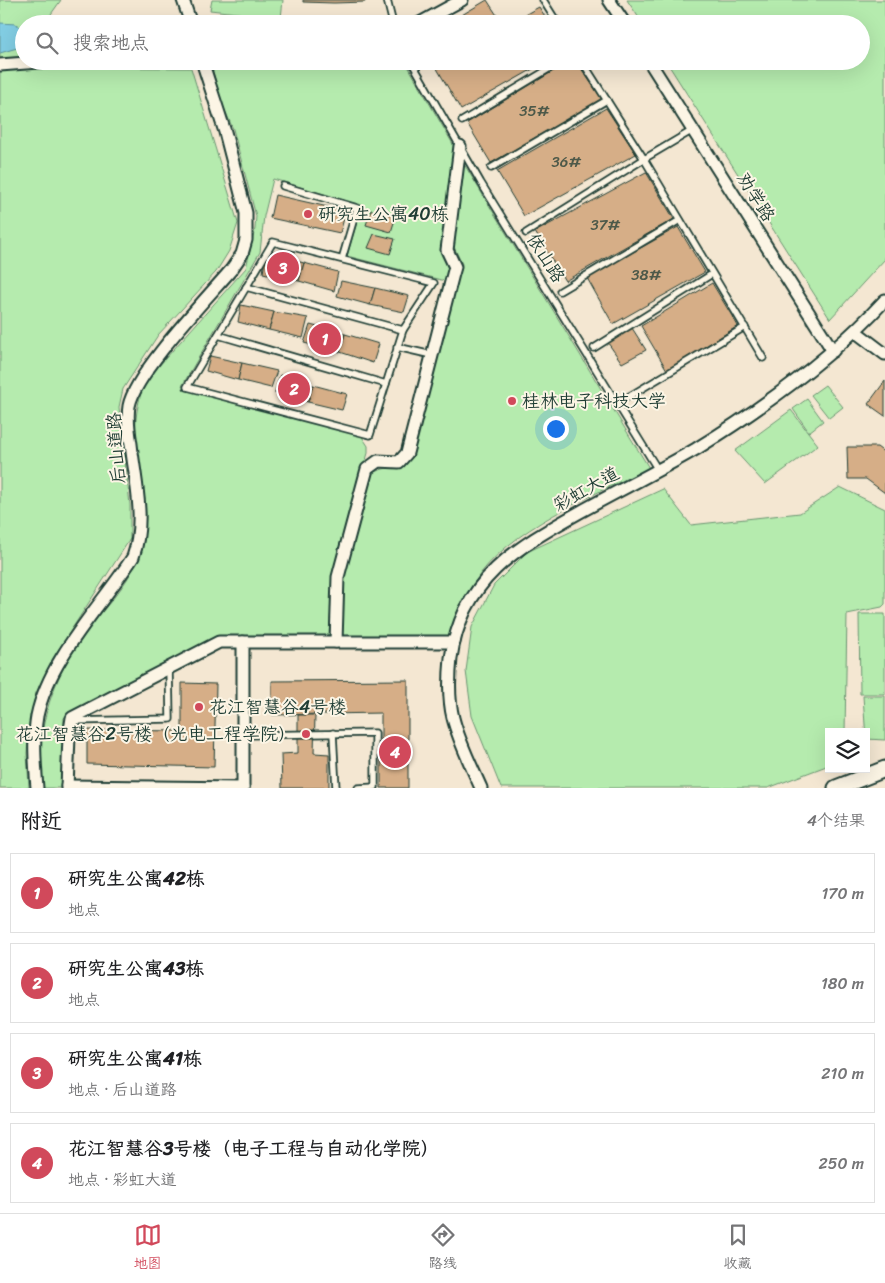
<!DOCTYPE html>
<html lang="zh">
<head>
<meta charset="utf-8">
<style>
	body { margin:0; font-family:Sriracha,"LXGW WenKai TC",sans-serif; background:#f2f2f2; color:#202124 }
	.controls { position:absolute; right:15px; bottom:15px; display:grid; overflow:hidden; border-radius:0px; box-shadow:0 5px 20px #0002 }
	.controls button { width:45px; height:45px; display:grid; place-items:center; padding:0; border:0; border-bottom:1px solid #e0e0e0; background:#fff; color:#202124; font:25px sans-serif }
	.you { position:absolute; left:555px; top:428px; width:18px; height:18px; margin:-12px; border:4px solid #fff; border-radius:50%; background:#1a73e8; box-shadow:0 0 0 8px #1a73e833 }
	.badge { display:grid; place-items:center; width:32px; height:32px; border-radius:50%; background:#d1495b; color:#fff; font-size:16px; font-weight:700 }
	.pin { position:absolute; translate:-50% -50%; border:2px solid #fff; box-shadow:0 1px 5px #0006 }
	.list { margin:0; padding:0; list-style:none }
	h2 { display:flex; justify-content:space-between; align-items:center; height:65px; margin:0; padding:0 20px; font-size:21px }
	h2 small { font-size:16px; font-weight:400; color:#757577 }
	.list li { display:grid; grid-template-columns:32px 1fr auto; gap:15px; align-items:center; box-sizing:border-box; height:80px; margin:0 10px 10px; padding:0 10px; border:1px solid #e0e0e0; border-radius:0px }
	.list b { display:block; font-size:19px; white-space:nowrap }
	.list p { margin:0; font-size:16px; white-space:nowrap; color:#757577 }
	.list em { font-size:16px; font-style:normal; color:#757577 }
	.icon { flex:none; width:28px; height:28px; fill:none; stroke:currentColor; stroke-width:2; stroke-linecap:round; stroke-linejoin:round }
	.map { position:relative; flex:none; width:885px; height:788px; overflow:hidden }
	.search { position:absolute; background:#fff; box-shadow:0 5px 20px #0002; left:15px; right:15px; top:15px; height:55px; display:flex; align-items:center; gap:12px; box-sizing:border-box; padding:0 18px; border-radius:28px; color:#757577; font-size:19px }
	.sheet { height:425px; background:#fff }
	nav { display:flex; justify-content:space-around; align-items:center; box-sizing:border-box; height:70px; border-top:1px solid #e0e0e0; background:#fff; font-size:14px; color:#757577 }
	nav a { display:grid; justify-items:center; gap:2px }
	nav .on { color:#d1495b }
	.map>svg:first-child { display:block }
</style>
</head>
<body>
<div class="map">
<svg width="885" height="788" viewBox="0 0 885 788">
	<rect width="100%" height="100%" fill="#f4e7d2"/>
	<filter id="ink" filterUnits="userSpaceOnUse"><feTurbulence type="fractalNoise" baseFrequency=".02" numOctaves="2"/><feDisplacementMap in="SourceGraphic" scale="10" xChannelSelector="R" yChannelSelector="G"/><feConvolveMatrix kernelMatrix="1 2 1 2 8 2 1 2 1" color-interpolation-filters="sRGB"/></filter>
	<g filter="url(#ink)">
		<g fill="#b5ebae" stroke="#6a9471">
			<path d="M0,0H61L44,24H24V53L15,67L191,68L238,223L229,251L216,272L158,335L123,389L119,407L130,505V539L53,658L36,693L29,724L27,753L29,788H0Z"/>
			<path d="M212,0H283L281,18L210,10Z"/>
			<path d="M627,0H885V259L830,319L666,61H861V24H643Z"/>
			<path d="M210,61H405L454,146L441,249L449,269L445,281L347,256L362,205L273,179L264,216L260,252L182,386L359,432L368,446V453L333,576L329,636H217L73,710L64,718L61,788H43C42,777 39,765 40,754C42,707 62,663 90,626C109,603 132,580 140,551C154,506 138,479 136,436C134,411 141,399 144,376L149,377L246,268L255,229L256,216L233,129L221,101Z"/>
			<path d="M464,164L649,468C594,495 507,529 474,583C463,599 458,618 451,636H342L343,580L372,473C389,465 397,470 412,457L462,264L454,247Z"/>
			<path d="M825,385L843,407L829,418L811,395Z"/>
			<path d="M807,399L823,421L809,432L793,409Z"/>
			<path d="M791,410L818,445L765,484L735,451Z"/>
			<path d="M840,487L885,509V604L882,607L847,614L845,732H829V765L768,788H501L472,716L466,671L472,627L494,585L527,552L663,489L691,525L800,513Z"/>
			<path d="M859,614H885V694H860Z"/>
			<path d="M863,696H885V740L866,739Z"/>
		</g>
		<path fill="#82cde3" stroke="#5a939d" d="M0,23L16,24L24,30V43L17,48L0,53Z"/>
		<g fill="#d6ae87" stroke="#1f3d34">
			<path d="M303,0H365V2L334,3L303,2Z"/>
			<path d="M487,0L500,20L493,24H451L450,22Z"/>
			<path d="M539,7L550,24H508Z"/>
			<path d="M442,61H547L461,110L435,65Z"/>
			<path d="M570,61H576L602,99L491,163L467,123Z"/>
			<path d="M606,108L636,154L524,216L497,171Z"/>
			<path d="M646,172L674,219L565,281L535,232Z"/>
			<path d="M275,195L346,211L340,233L270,218Z"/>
			<path d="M371,210L396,216L391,232L366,225Z"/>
			<path d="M678,227L705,272L613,324L587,278Z"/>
			<path d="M374,234L395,239L390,254L368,248Z"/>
			<path d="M266,253L304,263L299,281L263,273Z"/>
			<path d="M304,263L338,272L334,291L299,281Z"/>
			<path d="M341,281L375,288L370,305L337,296Z"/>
			<path d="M712,283L738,326L667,370L641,326Z"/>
			<path d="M375,288L409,296L404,312L370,305Z"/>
			<path d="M241,305L274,312L269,330L238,322Z"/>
			<path d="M274,312L308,318L303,338L269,330Z"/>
			<path d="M310,325L345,334L340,352L304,343Z"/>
			<path d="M632,328L646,350L622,363L608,343Z"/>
			<path d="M345,334L379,344L373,363L340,352Z"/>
			<path d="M210,356L242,363L238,380L206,371Z"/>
			<path d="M242,363L277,371L271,388L238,380Z"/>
			<path d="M280,375L313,385L308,402L275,393Z"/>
			<path d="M885,381V416L868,404Z"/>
			<path d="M313,385L347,394L342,410L308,402Z"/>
			<path d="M847,447H877L885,453V493L866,479H848Z"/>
			<path d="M408,680V788H381V713L272,715V681Z"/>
			<path d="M182,683L216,684L214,767L87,764V730L182,731Z"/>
			<path d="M298,715H315L314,753L329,754V788H282L281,754L298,753Z"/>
		</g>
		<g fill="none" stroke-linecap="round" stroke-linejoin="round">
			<g stroke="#1f3d34" stroke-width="9">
				<g id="lane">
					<path d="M387,0L393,24"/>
					<path d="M543,0L558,24"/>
					<path d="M411,61L481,183L658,470"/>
					<path d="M582,61L644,159L693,130"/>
					<path d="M462,121L562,61"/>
					<path d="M491,168L607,100"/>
					<path d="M283,186L357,208L342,259"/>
					<path d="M526,233L644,159L763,358"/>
					<path d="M273,242L434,283L403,330L370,435L187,387Z"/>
					<path d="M246,287L403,330"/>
					<path d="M560,291L680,220"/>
					<path d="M218,335L386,384"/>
					<path d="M397,347L432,355"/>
					<path d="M594,348L712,274"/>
					<path d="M628,397L745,327"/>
					<path d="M72,721L170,719L169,667"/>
					<path d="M333,733L336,788"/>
					<path d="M243,735L375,733V787L358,788"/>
				</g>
			</g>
			<g stroke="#1f3d34" stroke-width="15">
				<g id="street">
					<path d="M183,0L191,24"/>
					<path d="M609,0L625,24"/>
					<path d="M418,24L462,0"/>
					<path d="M649,61L833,351"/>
					<path d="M0,65L52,61"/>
					<path d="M856,332L885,354"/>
					<path d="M243,642V788"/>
					<path d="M336,642L338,577L367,469L378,461L399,462L407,453L453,274L455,267L447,250L460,146"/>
					<path d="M67,786L243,788"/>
					<path d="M37,788C35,764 33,739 37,716C49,658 102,605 133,557C146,521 135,480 131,444C129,432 127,418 129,406C135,373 207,298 231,270L242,254L246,240V213L225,132L202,61"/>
					<path d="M67,788L69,736L72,718L219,642H454"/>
					<path d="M481,788C471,765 459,742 453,718C448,698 449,678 451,658C462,579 516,548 580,512C618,491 658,471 696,449C764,407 831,359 885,300"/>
				</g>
			</g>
			<g stroke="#1f3d34" stroke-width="19">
				<path id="secondary" d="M836,788L885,769"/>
			</g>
			<use href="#lane" stroke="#fcf5e5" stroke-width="5.5"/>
			<use href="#street" stroke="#fcf5e5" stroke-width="11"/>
			<use href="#secondary" stroke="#fcf5e5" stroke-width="15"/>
		</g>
	</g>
	<g fill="#d1495b" stroke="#fcf5e5" stroke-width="2">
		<circle cx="308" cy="214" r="5"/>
		<circle cx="512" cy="401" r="5"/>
		<circle cx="199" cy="707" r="5"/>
		<circle cx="306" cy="734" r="5"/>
	</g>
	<g text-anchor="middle" stroke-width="4" stroke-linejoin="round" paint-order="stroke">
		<g font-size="15" fill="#4d5949">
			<text x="534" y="116">35#</text>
			<text x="566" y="167">36#</text>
			<text x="605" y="230">37#</text>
			<text x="646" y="280">38#</text>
		</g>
		<g font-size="18" fill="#1f3d34" stroke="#fcf5e5">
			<text transform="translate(756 197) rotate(58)" y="6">劝学路</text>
			<text transform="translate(546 258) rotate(58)" y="6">依山路</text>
			<text transform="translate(116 448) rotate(-94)" y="6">后山道路</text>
			<text transform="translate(586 489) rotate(-29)" y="6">彩虹大道</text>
		</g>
		<g font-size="18" fill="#1f3d34" stroke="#fcf5e5" text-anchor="start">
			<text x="318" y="220">研究生公寓40栋</text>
			<text x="522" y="407">桂林电子科技大学</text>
			<text x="209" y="713">花江智慧谷4号楼</text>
			<text x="296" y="740" text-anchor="end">花江智慧谷2号楼（光电工程学院）</text>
		</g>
	</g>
</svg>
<div class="controls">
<button><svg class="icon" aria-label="layers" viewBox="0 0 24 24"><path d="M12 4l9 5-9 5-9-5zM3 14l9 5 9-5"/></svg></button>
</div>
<div class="you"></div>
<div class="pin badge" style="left:325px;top:339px">1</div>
<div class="pin badge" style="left:294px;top:389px">2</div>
<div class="pin badge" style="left:283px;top:268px">3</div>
<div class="pin badge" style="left:395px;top:752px">4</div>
<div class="search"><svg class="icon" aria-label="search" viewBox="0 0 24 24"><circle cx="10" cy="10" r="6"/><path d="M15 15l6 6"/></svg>搜索地点</div>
</div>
<section class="sheet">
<h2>附近<small>4个结果</small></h2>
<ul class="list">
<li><span class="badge">1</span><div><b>研究生公寓42栋</b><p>地点</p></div><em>170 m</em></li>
<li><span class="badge">2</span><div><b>研究生公寓43栋</b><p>地点</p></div><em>180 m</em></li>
<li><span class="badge">3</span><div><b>研究生公寓41栋</b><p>地点 · 后山道路</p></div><em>210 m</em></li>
<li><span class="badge">4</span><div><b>花江智慧谷3号楼（电子工程与自动化学院）</b><p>地点 · 彩虹大道</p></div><em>250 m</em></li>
</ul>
</section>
<nav>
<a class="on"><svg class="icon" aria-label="map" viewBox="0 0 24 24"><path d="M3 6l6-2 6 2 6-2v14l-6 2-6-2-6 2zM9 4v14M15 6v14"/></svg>地图</a>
<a><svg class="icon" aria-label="directions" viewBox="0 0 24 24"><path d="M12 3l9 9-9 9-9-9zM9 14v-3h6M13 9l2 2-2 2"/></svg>路线</a>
<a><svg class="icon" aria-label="saved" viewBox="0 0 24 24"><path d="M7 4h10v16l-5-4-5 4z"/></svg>收藏</a>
</nav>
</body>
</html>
